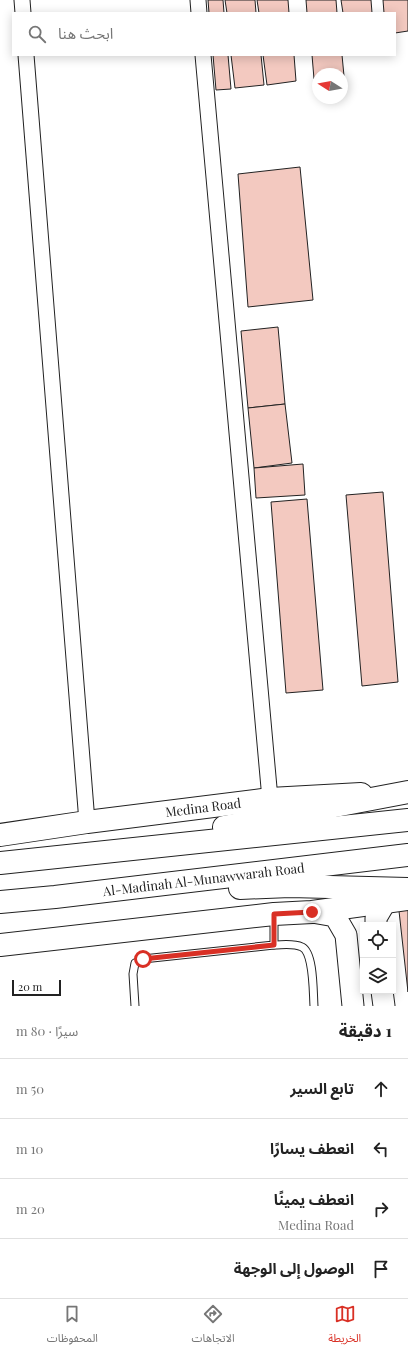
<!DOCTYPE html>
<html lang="ar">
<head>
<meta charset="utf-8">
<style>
	body { margin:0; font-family:"Playfair Display","Noto Sans Arabic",serif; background:#f2f2f2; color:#222; direction:rtl }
	.controls { position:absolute; right:12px; bottom:12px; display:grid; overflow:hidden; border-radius:0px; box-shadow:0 2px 10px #0003 }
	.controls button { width:36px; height:36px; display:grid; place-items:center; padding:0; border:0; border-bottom:1px solid #e0e0e0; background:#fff; color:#222; font:20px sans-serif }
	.compass { position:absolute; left:312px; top:68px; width:36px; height:36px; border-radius:50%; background:#fff; box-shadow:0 2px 10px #0003; rotate:281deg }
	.scale { position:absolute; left:12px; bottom:10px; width:49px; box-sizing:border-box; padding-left:4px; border:2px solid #222; border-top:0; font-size:11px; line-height:14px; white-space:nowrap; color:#222; -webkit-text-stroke:3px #fff; paint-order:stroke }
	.stop { position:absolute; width:12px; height:12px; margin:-9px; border:3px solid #d93025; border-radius:50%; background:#fff }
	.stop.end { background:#d93025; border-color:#fff; box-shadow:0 1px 4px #0008 }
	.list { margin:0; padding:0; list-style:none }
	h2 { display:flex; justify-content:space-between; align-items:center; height:52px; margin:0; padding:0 16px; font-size:17px }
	h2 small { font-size:13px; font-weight:400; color:#767676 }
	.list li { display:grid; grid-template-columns:26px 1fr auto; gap:12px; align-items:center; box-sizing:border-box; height:60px; padding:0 16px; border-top:1px solid #e0e0e0 }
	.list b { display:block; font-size:15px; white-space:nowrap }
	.list p { margin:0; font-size:13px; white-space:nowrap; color:#767676 }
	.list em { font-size:13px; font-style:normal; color:#767676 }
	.icon { flex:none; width:22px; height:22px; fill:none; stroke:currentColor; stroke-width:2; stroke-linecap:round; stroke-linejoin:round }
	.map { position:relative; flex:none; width:408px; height:1006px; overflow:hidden; direction:ltr }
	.search { position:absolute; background:#fff; box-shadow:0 2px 10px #0003; left:12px; right:12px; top:12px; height:44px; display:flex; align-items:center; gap:10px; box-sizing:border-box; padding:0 14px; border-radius:0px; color:#767676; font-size:15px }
	.sheet { height:292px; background:#fff }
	nav { display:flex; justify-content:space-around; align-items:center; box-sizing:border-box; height:56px; border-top:1px solid #e0e0e0; background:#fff; font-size:11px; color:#767676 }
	nav a { display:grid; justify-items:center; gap:2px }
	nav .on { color:#d93025 }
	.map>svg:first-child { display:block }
</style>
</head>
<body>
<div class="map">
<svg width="408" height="1006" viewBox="0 0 408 1006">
	<rect width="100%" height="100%" fill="#fff"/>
	<g fill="#f3c9c0" stroke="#222">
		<path d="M208,0H223L224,13H209Z"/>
		<path d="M225,0H255L256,13H227Z"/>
		<path d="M257,0H288L289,13H259Z"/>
		<path d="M306,0H336L337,13H307Z"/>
		<path d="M341,0H371L372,13H343Z"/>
		<path d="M383,0H408V31L395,33V13H384Z"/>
		<path d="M213,55H228L231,89L216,90Z"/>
		<path d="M231,55H261L264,85L235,88Z"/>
		<path d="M263,55H294L296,81L267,85Z"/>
		<path d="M312,55H342L344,76H342V74H318V79H314Z"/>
		<path d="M300,167L313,300L248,307L238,174Z"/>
		<path d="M278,327L285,404L248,408L241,331Z"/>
		<path d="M285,404L292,463L254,468L248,408Z"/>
		<path d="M303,464L305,495L256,498L254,468Z"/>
		<path d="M383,492L398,682L362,686L346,495Z"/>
		<path d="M307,499L323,690L286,693L271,502Z"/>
		<path d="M408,901V992L398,902Z"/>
	</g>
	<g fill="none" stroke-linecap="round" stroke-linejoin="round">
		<g stroke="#222" stroke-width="9">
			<g id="lane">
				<path d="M274,945C283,945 293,943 302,947C314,953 313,992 314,1006"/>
				<path d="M135,1006L133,974L135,963L143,959L274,945V916"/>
			</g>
		</g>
		<g stroke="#222" stroke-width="17">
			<g id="street">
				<path d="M22,0L23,13"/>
				<path d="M198,0L199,13"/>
				<path d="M26,55L87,822"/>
				<path d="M203,55L270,799"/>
			</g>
		</g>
		<g stroke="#222" stroke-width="23">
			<g id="secondary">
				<path d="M312,912L335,916L346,935L353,1006"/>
				<path d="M376,925V918L386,901"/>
				<path d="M382,991L384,1006"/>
			</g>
		</g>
		<g stroke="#222" stroke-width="24">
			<g id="primary">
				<path id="s1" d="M0,835L87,822L270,799L361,794"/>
				<path d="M0,945L274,914L312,912L408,899"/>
			</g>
		</g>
		<g stroke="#222" stroke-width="24">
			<g id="highway">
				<path d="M224,827L408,792"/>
				<path d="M0,863L408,820"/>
				<path d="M240,888L290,886L408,889"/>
				<path id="s2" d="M0,902L55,897L408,855"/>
			</g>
		</g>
		<use href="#lane" stroke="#fff" stroke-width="7"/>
		<use href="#street" stroke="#fff" stroke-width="15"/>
		<use href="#secondary" stroke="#fff" stroke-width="21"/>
		<use href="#primary" stroke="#fff" stroke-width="22"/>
		<use href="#highway" stroke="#fff" stroke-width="22"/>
	</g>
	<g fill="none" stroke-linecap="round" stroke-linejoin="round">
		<path stroke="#d93025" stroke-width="5" d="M143,959L274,945V914L312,912"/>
	</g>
	<g text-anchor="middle" stroke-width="3" stroke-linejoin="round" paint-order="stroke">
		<g font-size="13" fill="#222" stroke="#fff">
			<text dy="5" stroke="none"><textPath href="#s1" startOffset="205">Medina Road</textPath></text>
			<text dy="5" stroke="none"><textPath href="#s2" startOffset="205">Al-Madinah Al-Munawwarah Road</textPath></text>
		</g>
	</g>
</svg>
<div class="controls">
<button><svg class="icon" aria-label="locate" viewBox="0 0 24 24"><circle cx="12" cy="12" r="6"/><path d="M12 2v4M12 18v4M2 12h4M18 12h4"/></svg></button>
<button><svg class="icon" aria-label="layers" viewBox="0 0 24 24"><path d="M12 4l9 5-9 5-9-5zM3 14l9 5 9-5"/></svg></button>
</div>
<svg class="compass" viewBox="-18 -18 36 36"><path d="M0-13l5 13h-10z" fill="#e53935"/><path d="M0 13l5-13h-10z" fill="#767676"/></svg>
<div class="scale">20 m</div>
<div class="stop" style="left:143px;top:959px"></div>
<div class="stop end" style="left:312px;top:912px"></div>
<div class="search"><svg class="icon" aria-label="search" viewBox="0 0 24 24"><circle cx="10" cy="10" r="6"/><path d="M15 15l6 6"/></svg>ابحث هنا</div>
</div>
<section class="sheet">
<h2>1 دقيقة<small>سيرًا · 80 m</small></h2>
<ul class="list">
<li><svg class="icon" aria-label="ahead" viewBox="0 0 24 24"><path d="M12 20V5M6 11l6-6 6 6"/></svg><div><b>تابع السير</b></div><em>50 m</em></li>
<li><svg class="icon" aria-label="left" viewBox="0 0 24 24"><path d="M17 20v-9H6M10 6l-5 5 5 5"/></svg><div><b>انعطف يسارًا</b></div><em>10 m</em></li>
<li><svg class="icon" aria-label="right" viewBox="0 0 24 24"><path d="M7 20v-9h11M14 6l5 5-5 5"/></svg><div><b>انعطف يمينًا</b><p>Medina Road</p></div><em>20 m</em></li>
<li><svg class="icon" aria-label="arrive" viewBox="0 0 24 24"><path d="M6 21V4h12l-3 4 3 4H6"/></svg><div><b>الوصول إلى الوجهة</b></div></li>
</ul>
</section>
<nav>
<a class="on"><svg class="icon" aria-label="map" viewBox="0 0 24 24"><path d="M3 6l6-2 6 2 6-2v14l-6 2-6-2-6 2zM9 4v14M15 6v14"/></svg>الخريطة</a>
<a><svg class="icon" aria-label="directions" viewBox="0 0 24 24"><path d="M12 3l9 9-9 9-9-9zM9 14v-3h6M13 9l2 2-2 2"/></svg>الاتجاهات</a>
<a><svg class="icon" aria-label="saved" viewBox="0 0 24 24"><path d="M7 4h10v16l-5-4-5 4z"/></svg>المحفوظات</a>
</nav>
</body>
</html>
